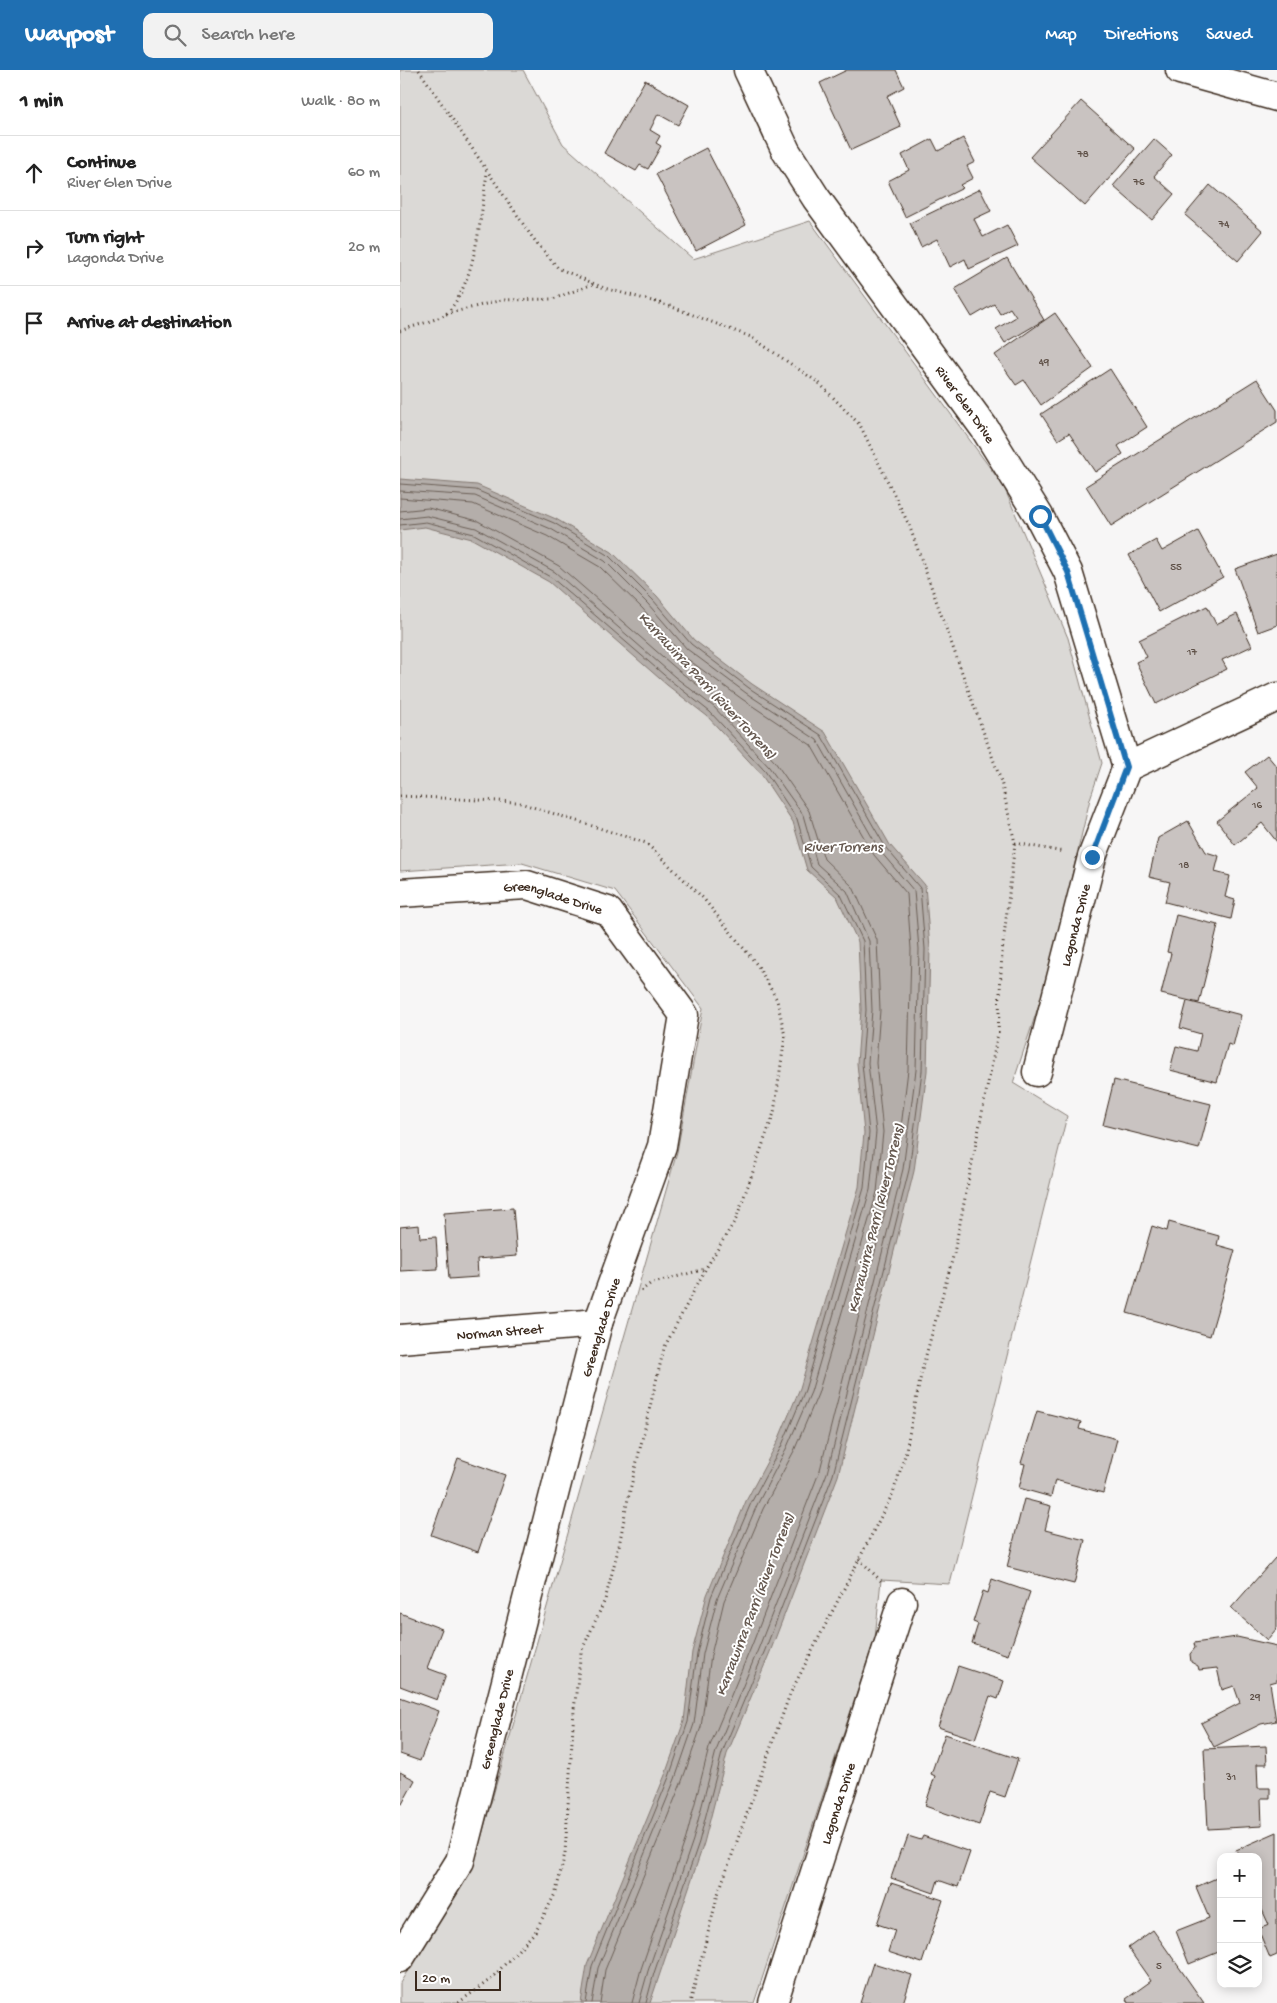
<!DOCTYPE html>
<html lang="en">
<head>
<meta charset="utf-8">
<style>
	body { margin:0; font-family:"Gochi Hand",sans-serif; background:#f2f2f2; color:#222 }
	.controls { position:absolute; right:15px; bottom:15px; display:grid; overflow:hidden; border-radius:10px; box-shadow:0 2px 12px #0003 }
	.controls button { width:45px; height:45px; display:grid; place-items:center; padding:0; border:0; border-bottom:1px solid #e0e0e0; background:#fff; color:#222; font:25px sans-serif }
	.scale { position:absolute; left:15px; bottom:12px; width:86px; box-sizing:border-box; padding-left:5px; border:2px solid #3b2a1e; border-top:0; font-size:14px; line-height:18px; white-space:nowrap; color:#3b2a1e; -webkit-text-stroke:4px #fff; paint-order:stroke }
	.stop { position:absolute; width:15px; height:15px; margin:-11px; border:4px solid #1f6fb2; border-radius:50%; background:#fff }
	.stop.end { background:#1f6fb2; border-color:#fff; box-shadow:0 1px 5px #0008 }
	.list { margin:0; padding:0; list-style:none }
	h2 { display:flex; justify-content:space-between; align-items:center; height:65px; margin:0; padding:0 20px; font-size:21px }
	h2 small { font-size:16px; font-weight:400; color:#767676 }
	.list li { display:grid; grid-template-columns:32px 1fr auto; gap:15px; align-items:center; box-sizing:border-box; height:75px; padding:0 20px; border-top:1px solid #e0e0e0 }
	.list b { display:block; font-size:19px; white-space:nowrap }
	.list p { margin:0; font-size:16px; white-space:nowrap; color:#767676 }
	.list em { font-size:16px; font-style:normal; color:#767676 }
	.icon { flex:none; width:28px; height:28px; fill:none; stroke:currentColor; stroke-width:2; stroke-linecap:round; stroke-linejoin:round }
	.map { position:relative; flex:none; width:877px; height:1933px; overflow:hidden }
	header { display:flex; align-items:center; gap:30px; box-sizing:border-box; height:70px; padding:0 25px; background:#1f6fb2; color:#fff }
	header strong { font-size:24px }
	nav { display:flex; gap:28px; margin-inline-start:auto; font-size:18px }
	.search { width:350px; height:45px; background:#f2f2f2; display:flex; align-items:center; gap:12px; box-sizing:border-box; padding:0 18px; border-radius:10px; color:#767676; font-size:19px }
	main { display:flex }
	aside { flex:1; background:#fff }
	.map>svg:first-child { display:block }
</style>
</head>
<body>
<header>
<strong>Waypost</strong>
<div class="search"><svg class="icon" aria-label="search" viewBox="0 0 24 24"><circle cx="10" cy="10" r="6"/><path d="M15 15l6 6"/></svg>Search here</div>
<nav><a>Map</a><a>Directions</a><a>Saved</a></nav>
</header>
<main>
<aside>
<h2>1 min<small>Walk · 80 m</small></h2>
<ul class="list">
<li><svg class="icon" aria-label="ahead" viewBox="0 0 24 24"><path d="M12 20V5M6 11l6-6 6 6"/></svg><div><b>Continue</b><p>River Glen Drive</p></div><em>60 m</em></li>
<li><svg class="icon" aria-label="right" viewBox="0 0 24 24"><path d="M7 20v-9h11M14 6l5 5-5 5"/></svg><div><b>Turn right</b><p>Lagonda Drive</p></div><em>20 m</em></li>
<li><svg class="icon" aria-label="arrive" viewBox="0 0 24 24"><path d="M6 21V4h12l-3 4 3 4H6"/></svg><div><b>Arrive at destination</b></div></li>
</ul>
</aside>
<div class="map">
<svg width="877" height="1933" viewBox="0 0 877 1933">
	<rect width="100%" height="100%" fill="#f7f6f6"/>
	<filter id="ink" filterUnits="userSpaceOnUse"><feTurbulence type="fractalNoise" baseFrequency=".02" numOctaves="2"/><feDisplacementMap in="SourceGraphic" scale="10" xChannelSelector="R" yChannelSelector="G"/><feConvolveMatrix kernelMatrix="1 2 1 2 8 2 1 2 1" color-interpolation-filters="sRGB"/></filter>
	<g filter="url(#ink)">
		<path fill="#dbd9d6" stroke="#8b827a" d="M0,0H123L163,74L293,189L410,151L604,417L668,568L702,693L690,729L648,907L613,1013L667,1046L550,1514L481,1510L475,1568L354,1933H0V1913L74,1792L277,1082L303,938L215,821L122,793L0,801Z"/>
		<path fill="#b4aeaa" stroke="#847972" d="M0,409L77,415L156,449L212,482L257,526L294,570L352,614L425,662L490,775L525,815L530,879L527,1001L514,1101L438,1406L370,1582L327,1684L304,1773L250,1933H181L187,1895L265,1705L284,1651L292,1582L307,1525L346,1431L377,1373L400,1318L459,1117L464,1063L457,993L461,940L458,872L437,827L407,800L393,752L361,704L307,646L267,615L149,512L72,469L25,457L0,460Z"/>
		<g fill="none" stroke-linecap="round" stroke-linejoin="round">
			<g stroke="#6b5f56" stroke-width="1">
				<path d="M0,414L76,420L154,453L209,486L253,530L291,574L349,618L421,665L486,778L520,818L525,879L522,1001L509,1100L433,1405L365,1580L322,1683L299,1772L254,1903L246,1933"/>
				<path d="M0,421L75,426L151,459L205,491L248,534L287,579L346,623L417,670L480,781L514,821L519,879L516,1000L503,1099L427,1403L359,1577L316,1681L293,1770L248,1901L239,1933"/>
				<path d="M0,428L73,434L147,466L200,497L243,539L282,585L342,629L411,675L474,785L507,824L511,879L508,1000L496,1098L420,1400L352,1575L309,1678L286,1768L241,1899L232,1933"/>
				<path d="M0,441L28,438L78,451L159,496L279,601L319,631L375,692L409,741L424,789L453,817L477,870L480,940L476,993L483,1062L477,1122L418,1324L394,1381L363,1439L324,1531L311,1585L301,1657L282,1711L205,1900L200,1933"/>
				<path d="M0,449L27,446L76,458L155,502L275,607L314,637L369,697L403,745L417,794L447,821L469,871L472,940L468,993L476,1062L470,1120L411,1322L387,1377L357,1435L317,1529L303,1584L294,1654L275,1709L198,1898L192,1933"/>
				<path d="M0,455L26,452L74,464L152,508L271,611L310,642L365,701L397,749L411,797L441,825L463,871L466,940L462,993L469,1063L464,1118L405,1320L382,1375L351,1433L311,1527L297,1583L288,1652L269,1707L192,1896L186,1933"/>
			</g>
		</g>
		<g fill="#c9c3c1" stroke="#3b2a1e">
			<path d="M447,0H496L504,17L487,26L501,57L451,80L420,13Z"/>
			<path d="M245,10L289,35L278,55L258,44L250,60L260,66L256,73L261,76L248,99L240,95L236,101L204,83Z"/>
			<path d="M681,31L735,79L685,136L630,87Z"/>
			<path d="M563,68L575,92L567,96L573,108L560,115L563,118L505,147L488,111L509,100L502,85L532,69L538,81Z"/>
			<path d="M754,69L772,85L754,106L774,124L752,150L713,116Z"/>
			<path d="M306,78L346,155L296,181L256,104Z"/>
			<path d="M810,115L863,161L838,191L785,145Z"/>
			<path d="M580,119L591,141L574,149L583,167L607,155L618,176L569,199L565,189L550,197L537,169L521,177L510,153Z"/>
			<path d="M607,188L644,250L605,273L596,259L616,247L610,238L600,244L594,234L572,247L555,219Z"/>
			<path d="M655,243L693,298L641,335L624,310L616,315L595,285Z"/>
			<path d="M710,299L747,357L718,376L723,384L695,402L669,363L658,370L641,344Z"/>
			<path d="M857,309L877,340V352L711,456L686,416Z"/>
			<path d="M798,461L823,507L759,542L729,485L756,470L762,481Z"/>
			<path d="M877,484V555L858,562L835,499Z"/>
			<path d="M807,536L816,554L837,544L852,576L822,590L827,599L756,634L736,592L747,587L739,570Z"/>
			<path d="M867,685L877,697V772L862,753L835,775L817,751L858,718L845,702Z"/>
			<path d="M788,751L806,782L819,786L815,802L830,806L825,827L835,830L831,849L765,832L770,812L749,807L758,768Z"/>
			<path d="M776,845L818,855L799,933L761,924L771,883L767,882Z"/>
			<path d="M787,931L841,945L833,976L828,974L817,1012L770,1000L776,976L797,981L801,964L780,958Z"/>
			<path d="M714,1010L811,1034L799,1079L703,1055Z"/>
			<path d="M113,1138L117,1186L77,1189L78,1207L49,1209L44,1143Z"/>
			<path d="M769,1152L819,1166L817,1175L835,1180L810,1266L727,1243L752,1156L767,1161Z"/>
			<path d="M19,1155L20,1168L36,1167L38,1199L0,1201V1157Z"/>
			<path d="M637,1341L681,1352L679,1359L717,1369L703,1423L655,1410L651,1427L619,1418L625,1394L621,1393Z"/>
			<path d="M58,1388L105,1405L78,1482L31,1465Z"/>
			<path d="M624,1429L651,1436L645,1460L685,1470L674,1514L607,1497Z"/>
			<path d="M875,1488L877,1489V1558L867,1570L831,1538Z"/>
			<path d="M592,1509L630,1522L608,1585L572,1573L578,1554L573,1552L583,1521L588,1523Z"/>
			<path d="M0,1543L42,1559L27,1598L46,1605L37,1630L0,1616Z"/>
			<path d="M837,1567L877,1576V1611L870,1613L876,1651L861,1654L814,1677L801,1653L840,1633L834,1616L822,1620L817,1598L799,1600L798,1596L791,1592L790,1584L795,1578L794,1573Z"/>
			<path d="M558,1596L604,1611L598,1629L590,1626L575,1669L538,1657Z"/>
			<path d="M0,1627L39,1641L20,1691L0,1684Z"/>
			<path d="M545,1664L618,1689L605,1727L590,1722L579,1755L525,1736L535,1706L531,1704Z"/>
			<path d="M866,1676L867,1694H857L858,1718H870V1728H861L862,1756L808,1759L804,1679Z"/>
			<path d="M0,1702L15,1710L2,1734L0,1733Z"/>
			<path d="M877,1762V1885L870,1888L858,1859L869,1855L858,1831V1787H839L836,1780Z"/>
			<path d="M508,1766L521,1770L523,1766L570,1782L558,1817L538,1810L534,1823L491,1808L501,1779L503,1780Z"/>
			<path d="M821,1806V1881L789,1894L776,1861L809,1848L796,1817Z"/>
			<path d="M491,1813L543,1830L522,1893L488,1882L495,1860L477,1854Z"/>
			<path d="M753,1860L804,1933H728L726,1929L751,1911L728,1878Z"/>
			<path d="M473,1893L512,1905L503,1933H460Z"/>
		</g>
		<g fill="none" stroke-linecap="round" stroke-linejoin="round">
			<g stroke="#3b2a1e" stroke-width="31">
				<g id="minor">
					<path id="s1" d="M348,0L386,81L416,128L585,359L639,446L668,502L727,697"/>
					<path d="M780,0L877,27"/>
					<path id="s2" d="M0,823L127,815L208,841L284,945L262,1076L198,1253L60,1791L0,1888"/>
					<path id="s3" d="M637,1002L692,787L727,697L877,627"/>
					<path id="s4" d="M0,1269L198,1253"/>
					<path id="s5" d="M373,1933L502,1532"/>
				</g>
			</g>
			<g stroke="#3b2a1e" stroke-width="3" stroke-dasharray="1 4" stroke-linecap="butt">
				<path d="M19,0L132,167L158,198L204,218L267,235L351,267L419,313L460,355L509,455L601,711L615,773L602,883L598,963L554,1183L522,1300L505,1385L493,1423L390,1624L318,1824L290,1933"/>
				<path d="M46,244L102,230L153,229L193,214"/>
				<path d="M0,261C10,257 41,249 47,243C76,213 81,143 87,103"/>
				<path d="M0,726L117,732L246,773L303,828L358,896L377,930L385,966L374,1043L336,1149L306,1198L264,1278L227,1433L219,1476L205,1530L181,1582L174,1640L165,1783L156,1822L135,1862L91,1909L58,1933"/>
				<path d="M615,773L664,782"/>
				<path d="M241,1221L250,1214L305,1199"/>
				<path d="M459,1489L482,1512"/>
			</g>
			<use href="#minor" stroke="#fff" stroke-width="28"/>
		</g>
	</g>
	<g fill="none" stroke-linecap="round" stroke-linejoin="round" filter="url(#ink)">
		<path stroke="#1f6fb2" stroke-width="6" d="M640,446L668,502L726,697L692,787"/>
	</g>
	<g text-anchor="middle" stroke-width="4" stroke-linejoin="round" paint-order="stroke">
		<g font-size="11" fill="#5e5047">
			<text x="683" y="87">78</text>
			<text x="739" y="115">76</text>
			<text x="824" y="157">74</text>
			<text x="644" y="295">49</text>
			<text x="776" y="500">55</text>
			<text x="792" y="585">17</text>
			<text x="857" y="738">16</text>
			<text x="784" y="798">18</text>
			<text x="855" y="1630">29</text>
			<text x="831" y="1710">31</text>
			<text x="759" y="1899">5</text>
		</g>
		<g font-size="14" fill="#3b2a1e" stroke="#fff">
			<text dy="5" stroke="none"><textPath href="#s1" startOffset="400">River Glen Drive</textPath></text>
			<text dy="5" stroke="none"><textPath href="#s2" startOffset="155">Greenglade Drive</textPath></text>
			<text dy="5" stroke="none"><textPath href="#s3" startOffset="152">Lagonda Drive</textPath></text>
			<text transform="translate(200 1257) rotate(-73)" y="5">Greenglade Drive</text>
			<text dy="5" stroke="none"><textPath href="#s4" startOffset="100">Norman Street</textPath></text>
			<text transform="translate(96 1649) rotate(-76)" y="5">Greenglade Drive</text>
			<text dy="5" stroke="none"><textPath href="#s5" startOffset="210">Lagonda Drive</textPath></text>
		</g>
		<g font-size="15" font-style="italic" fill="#65584f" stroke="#fff">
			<text transform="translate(308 615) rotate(47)" y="5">Karrawirra Parri (River Torrens)</text>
			<text x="443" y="781">River Torrens</text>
			<text transform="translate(475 1148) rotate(-76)" y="5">Karrawirra Parri (River Torrens)</text>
			<text transform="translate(354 1534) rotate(-69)" y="5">Karrawirra Parri (River Torrens)</text>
		</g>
	</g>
</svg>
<div class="controls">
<button>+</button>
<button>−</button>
<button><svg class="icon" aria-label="layers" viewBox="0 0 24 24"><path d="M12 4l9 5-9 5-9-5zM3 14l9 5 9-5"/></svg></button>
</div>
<div class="scale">20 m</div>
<div class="stop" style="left:640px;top:446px"></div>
<div class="stop end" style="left:692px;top:787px"></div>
</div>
</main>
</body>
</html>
